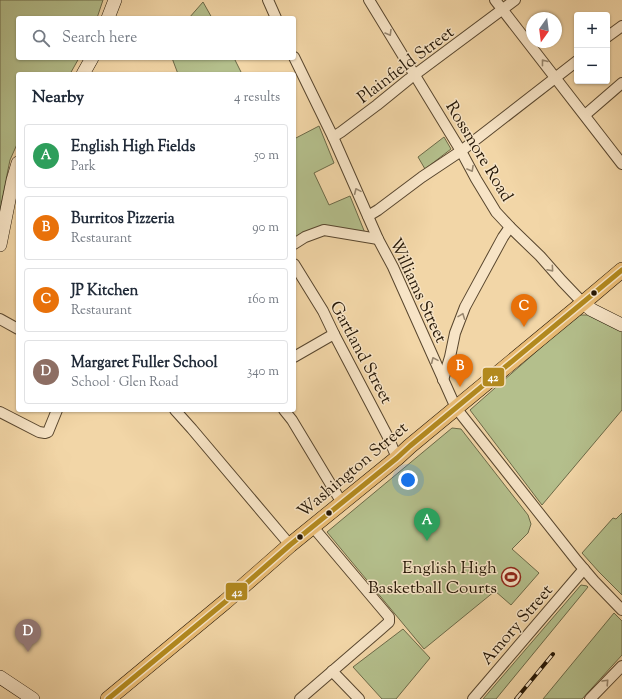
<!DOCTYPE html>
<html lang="en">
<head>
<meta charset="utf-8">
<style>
	body { margin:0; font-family:"Sorts Mill Goudy",serif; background:#f6f6f7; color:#1f2937 }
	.controls { position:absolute; right:12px; top:12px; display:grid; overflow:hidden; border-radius:4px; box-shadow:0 1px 3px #0004 }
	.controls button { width:36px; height:36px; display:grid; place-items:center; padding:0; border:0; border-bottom:1px solid #e0e1e3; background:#fff; color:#1f2937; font:20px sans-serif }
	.compass { position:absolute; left:526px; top:12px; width:36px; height:36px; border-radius:50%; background:#fff; box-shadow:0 1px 3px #0004; rotate:194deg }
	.you { position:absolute; left:408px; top:480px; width:14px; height:14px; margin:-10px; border:3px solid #fff; border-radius:50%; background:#1a73e8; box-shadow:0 0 0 6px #1a73e833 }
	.badge { display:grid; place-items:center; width:26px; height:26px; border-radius:50%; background:#0b8043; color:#fff; font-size:13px; font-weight:700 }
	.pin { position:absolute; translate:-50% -33px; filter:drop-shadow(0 1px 2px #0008) }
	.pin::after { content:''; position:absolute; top:21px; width:14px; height:12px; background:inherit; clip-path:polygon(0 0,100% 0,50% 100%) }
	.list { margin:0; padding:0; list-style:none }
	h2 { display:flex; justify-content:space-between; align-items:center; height:52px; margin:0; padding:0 16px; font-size:17px }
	h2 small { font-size:13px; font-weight:400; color:#747a83 }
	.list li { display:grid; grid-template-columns:26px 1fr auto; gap:12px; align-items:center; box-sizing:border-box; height:64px; margin:0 8px 8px; padding:0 8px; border:1px solid #e0e1e3; border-radius:4px }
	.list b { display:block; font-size:15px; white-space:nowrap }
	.list p { margin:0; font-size:13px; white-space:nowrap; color:#747a83 }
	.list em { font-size:13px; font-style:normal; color:#747a83 }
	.icon { flex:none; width:22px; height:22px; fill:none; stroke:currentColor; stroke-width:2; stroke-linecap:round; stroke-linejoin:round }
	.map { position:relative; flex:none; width:622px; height:699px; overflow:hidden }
	.search { position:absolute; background:#fff; box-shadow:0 1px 3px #0004; left:16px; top:16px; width:280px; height:44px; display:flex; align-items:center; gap:10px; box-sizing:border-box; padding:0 14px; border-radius:4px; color:#747a83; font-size:15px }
	.panel { position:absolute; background:#fff; box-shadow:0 1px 3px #0004; left:16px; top:72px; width:280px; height:340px; border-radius:4px }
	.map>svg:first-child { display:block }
</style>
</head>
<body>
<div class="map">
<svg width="622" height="699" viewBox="0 0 622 699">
	<rect width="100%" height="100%" fill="#f2d6a7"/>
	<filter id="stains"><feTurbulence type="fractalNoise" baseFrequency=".005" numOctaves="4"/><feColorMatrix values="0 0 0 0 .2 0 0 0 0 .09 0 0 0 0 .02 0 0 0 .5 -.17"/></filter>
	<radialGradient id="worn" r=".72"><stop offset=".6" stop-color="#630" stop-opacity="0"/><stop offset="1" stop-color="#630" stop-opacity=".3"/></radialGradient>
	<g fill="#b4bf8c" stroke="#6c6a48">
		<path d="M0,0H103L97,18H18V58H79L70,74H18V142L10,160L0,209Z"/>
		<path d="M203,2L212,18H189Z"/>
		<path d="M172,58H234L242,74H178Z"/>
		<path d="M319,126L334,163L314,173L329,205L350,196L365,233L324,228L294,240V139Z"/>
		<path d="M444,137L451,149L425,169L418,157Z"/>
		<path d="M578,315H591L622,330V410L542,505L470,410Z"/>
		<path d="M452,428L461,429L528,515L531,524L528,533L512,549L539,573L511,605L495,591L424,649L327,532Z"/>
		<path d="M622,513V595L599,572L582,553L613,518L616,519Z"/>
		<path d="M581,585L587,586L588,587L496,699H483Z"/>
		<path d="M614,613L622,621V655L582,699H543Z"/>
		<path d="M403,629L430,658L396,699H382L353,667Z"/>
	</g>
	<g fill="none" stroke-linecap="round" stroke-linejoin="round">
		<g stroke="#58462e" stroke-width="12">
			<g id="street">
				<path d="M268,0L276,18"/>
				<path d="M369,0L461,151L476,179L496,212L510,227L540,256L562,281L583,303"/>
				<path d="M495,0L622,164"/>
				<path d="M607,37L622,26"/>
				<path d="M294,57L333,137L378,239L393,267L456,408L577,561L594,581L622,610"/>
				<path d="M585,115L622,83"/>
				<path d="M333,137L341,132L377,105L409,79L515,0"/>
				<path d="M368,216L378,210L422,177L461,151L577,61"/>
				<path d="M294,244L305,237L324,230L378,239"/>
				<path d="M294,264L323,311L334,334L388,437L397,458"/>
				<path d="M0,319L18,329"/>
				<path d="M294,357L334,334"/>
				<path d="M443,380L450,357L455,333L465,307L503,237L510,227"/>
				<path d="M175,410L192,429L290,545"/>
				<path d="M284,410L292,420L342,503"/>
				<path d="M0,412L39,432L45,433L48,432L57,410"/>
				<path d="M332,671L359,699"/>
				<path d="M300,699L380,630L389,622V617L313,527"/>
				<path d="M473,699L584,569"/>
				<path d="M590,699L622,666"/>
			</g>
		</g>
		<g stroke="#241605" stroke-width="14">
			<g id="secondary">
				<path d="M108,18L115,0"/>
				<path d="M83,74L92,58"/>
				<path d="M0,245L13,180L18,163"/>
				<path d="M583,303L592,310L622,325"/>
				<path d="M0,677L33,699"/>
			</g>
		</g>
		<g stroke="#241605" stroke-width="16">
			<path id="primary" d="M108,699L225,602L290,545L397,458L410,446L583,303L622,270"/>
		</g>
		<use href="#street" stroke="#f7e4c6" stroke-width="10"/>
		<use href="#secondary" stroke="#f7e4c6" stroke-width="13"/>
		<use href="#primary" stroke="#e9bb74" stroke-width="15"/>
		<g stroke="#241605" stroke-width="4">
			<path id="rail" d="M516,699L553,654"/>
		</g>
		<use href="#rail" stroke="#f7e4c6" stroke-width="2.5" stroke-dasharray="8" stroke-linecap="butt"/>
		<g stroke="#f7e4c6" stroke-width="8">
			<path id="bus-1" d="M108,699L225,602L290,545L397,458L410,446L622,270"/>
		</g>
		<use href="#bus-1" stroke="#b2891e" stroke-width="5"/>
	</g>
	<defs><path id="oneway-chevron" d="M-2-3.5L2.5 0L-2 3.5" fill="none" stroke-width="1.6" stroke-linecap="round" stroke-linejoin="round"/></defs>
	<g stroke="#98876f">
		<use href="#oneway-chevron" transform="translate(389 33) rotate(59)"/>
		<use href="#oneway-chevron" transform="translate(544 62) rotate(-128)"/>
		<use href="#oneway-chevron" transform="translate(471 169) rotate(61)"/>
		<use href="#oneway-chevron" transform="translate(357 191) rotate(-114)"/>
		<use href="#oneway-chevron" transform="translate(551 269) rotate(49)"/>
		<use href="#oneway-chevron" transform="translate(462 316) rotate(-69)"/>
		<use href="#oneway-chevron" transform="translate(434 360) rotate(-114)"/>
		<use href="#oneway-chevron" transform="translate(606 682) rotate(-47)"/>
	</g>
	<defs>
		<g id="stadium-ring" transform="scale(1)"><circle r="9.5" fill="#f7e4c6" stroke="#8f2418" stroke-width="1.5"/><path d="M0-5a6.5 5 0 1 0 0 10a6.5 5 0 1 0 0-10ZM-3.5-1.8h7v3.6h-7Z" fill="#8f2418"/></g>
	</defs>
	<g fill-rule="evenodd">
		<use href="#stadium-ring" x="511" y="577"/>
	</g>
	<g fill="#241605" stroke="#f7e4c6" stroke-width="1.5">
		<circle cx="594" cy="293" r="3.5"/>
		<circle cx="329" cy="513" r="3.5"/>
		<circle cx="300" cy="537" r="3.5"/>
	</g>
	<g text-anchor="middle" stroke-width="3" stroke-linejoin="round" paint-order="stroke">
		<g font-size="17" fill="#241605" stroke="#f7e4c6">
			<text transform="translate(405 64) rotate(-37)" y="6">Plainfield Street</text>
			<text transform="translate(480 151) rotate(59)" y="6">Rossmore Road</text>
			<text transform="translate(419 290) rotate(65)" y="6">Williams Street</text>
			<text transform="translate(362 352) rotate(62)" y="6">Gartland Street</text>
			<text transform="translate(352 469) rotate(-40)" y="6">Washington Street</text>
			<text transform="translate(516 624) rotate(-49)" y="6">Amory Street</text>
		</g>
		<g font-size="17" fill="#241605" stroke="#f7e4c6" text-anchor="end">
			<text x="497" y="573">English High<tspan x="497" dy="20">Basketball Courts</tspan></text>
		</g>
	</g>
	<g stroke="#f7e4c6" stroke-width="1.5">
		<rect x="482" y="367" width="23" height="20" rx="4" fill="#b2891e"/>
		<rect x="225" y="582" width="23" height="19" rx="4" fill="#b2891e"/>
	</g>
	<g font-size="11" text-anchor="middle" font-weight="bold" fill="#fff">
		<text x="493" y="381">42</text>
		<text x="237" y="596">42</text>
	</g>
	<rect width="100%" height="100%" filter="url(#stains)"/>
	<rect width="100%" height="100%" fill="url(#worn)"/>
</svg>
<div class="controls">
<button>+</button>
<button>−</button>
</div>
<svg class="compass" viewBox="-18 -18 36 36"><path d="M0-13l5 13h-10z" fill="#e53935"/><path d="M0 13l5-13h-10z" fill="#747a83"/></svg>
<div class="you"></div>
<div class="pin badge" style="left:427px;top:541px;background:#2e9e5b">A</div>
<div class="pin badge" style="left:460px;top:387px;background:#e8710a">B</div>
<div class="pin badge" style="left:524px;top:327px;background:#e8710a">C</div>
<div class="pin badge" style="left:28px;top:652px;background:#8d6e63">D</div>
<div class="search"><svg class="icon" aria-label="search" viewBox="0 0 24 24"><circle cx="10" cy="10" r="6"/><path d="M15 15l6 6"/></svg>Search here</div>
<section class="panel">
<h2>Nearby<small>4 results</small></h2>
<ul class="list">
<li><span class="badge" style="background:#2e9e5b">A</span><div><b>English High Fields</b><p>Park</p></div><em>50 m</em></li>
<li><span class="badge" style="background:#e8710a">B</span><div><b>Burritos Pizzeria</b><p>Restaurant</p></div><em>90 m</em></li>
<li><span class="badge" style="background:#e8710a">C</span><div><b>JP Kitchen</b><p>Restaurant</p></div><em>160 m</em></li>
<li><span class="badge" style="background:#8d6e63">D</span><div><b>Margaret Fuller School</b><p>School · Glen Road</p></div><em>340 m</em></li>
</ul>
</section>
</div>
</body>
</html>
